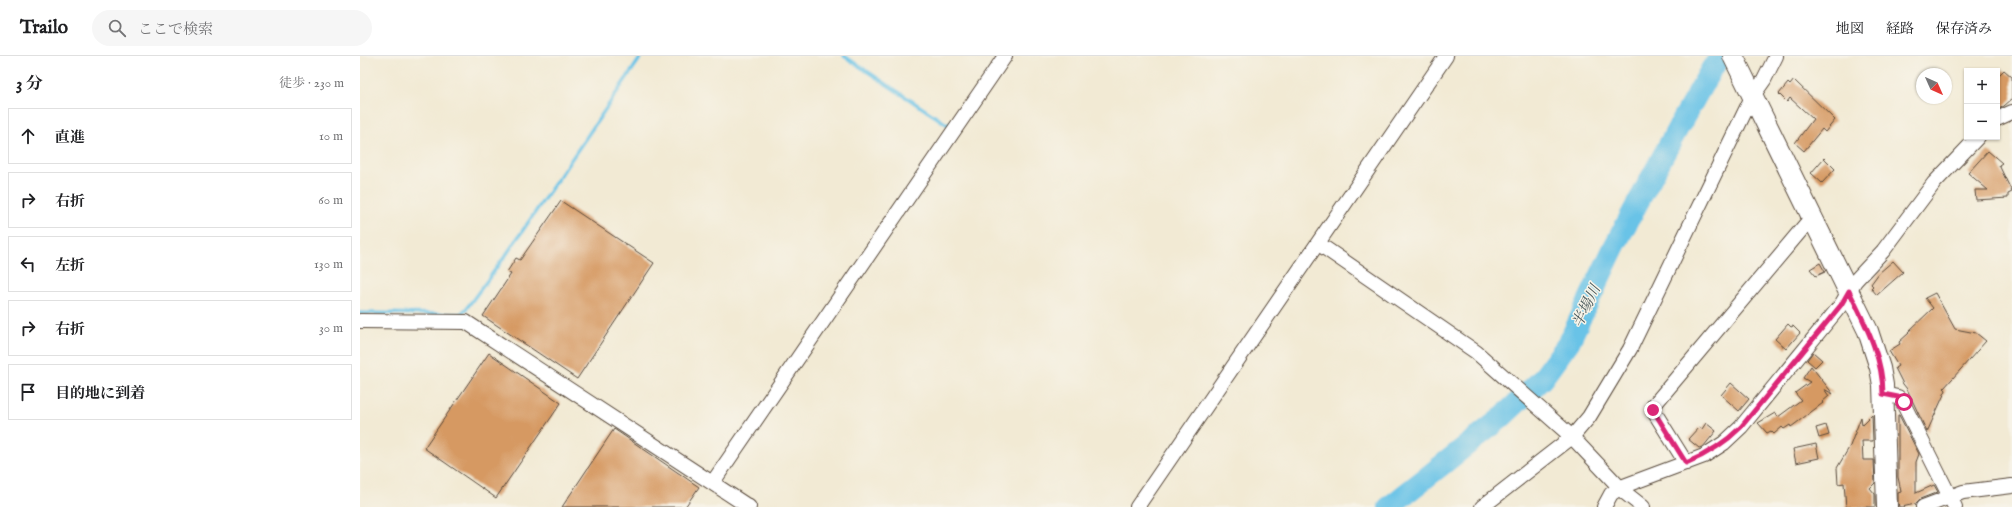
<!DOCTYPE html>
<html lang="ja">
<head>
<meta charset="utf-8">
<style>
	body { margin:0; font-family:"IM FELL English","Noto Serif JP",serif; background:#f6f6f6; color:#202124 }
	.controls { position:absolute; right:12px; top:12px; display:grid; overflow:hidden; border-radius:0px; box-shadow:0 1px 3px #0004 }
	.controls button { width:36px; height:36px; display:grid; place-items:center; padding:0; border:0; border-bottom:1px solid #e0e0e0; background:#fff; color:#202124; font:20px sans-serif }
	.compass { position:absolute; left:1556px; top:12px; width:36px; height:36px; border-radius:50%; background:#fff; box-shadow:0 1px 3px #0004; rotate:135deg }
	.stop { position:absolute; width:12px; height:12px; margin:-9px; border:3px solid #db2777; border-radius:50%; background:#fff }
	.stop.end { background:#db2777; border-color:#fff; box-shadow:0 1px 4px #0008 }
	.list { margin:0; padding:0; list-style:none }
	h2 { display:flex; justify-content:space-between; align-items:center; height:52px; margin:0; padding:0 16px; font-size:17px }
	h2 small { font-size:13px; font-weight:400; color:#757577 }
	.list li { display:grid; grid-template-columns:26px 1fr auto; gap:12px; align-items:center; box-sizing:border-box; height:56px; margin:0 8px 8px; padding:0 8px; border:1px solid #e0e0e0; border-radius:0px }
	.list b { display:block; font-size:15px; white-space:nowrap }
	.list em { font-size:13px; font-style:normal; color:#757577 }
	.icon { flex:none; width:22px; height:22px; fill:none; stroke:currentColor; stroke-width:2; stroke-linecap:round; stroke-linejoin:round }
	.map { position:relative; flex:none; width:1652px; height:451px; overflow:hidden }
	header { display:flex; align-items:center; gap:24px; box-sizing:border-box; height:56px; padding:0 20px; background:#fff; border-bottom:1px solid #e0e0e0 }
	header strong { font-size:19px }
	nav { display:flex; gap:22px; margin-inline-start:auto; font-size:14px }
	.search { width:280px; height:36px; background:#f6f6f6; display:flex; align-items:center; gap:10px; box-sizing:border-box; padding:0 14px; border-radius:22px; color:#757577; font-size:15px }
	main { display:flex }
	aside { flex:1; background:#fff }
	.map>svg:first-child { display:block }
</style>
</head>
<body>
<header>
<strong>Trailo</strong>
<div class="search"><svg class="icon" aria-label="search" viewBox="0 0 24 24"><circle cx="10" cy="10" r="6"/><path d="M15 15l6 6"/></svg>ここで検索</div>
<nav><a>地図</a><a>経路</a><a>保存済み</a></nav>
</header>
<main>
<aside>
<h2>3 分<small>徒歩 · 230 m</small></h2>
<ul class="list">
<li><svg class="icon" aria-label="ahead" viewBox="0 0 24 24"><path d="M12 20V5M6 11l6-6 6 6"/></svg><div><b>直進</b></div><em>10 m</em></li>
<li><svg class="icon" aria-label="right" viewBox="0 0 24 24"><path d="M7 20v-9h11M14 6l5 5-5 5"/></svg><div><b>右折</b></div><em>60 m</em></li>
<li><svg class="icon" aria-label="left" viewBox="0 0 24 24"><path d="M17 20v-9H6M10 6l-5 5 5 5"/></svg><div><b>左折</b></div><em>130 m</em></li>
<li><svg class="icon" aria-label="right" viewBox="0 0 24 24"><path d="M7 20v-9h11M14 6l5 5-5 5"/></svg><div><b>右折</b></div><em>30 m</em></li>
<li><svg class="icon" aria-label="arrive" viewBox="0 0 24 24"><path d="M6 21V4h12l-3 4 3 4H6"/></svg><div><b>目的地に到着</b></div></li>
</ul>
</aside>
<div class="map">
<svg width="1652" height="451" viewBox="0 0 1652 451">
	<rect width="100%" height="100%" fill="#f7f3e8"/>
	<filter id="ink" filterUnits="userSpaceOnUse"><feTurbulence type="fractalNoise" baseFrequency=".025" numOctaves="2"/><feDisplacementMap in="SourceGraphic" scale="8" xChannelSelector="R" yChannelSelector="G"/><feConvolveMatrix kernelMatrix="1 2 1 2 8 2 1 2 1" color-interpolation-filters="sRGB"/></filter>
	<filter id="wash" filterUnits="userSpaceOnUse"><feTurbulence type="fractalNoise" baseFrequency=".012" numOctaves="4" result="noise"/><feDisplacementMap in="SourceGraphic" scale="16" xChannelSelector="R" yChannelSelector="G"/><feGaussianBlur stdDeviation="0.9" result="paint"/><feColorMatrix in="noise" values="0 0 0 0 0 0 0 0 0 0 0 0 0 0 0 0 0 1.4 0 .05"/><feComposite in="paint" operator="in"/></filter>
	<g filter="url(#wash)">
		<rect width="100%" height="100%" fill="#f2ead4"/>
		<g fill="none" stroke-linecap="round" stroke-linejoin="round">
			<g stroke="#69c3e7" stroke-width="3.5">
				<path d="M484,0L588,69L593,66"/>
				<path d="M0,257L100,258L106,253L146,199L281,1"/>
			</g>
			<path stroke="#69c3e7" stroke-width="22" d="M1029,451L1140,363L1182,323L1209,286L1255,189L1318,72L1352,12L1362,0"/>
		</g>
		<g id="blocks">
			<g fill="#d69962">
				<path d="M1644,14L1652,21V43L1644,50L1637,54V21Z"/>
				<path d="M1434,24L1475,64L1465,76L1462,73L1444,95L1435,87L1453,63L1430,42L1427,46L1419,38L1428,27L1430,29Z"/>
				<path d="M1628,95L1642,107L1639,109L1652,136L1648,138V142L1616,144L1615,134H1628L1608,117Z"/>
				<path d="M1464,102L1475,113L1462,127L1451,117Z"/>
				<path d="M201,145L294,207L217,323L123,260L151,218L147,216L156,202L160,204Z"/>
				<path d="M1533,205L1543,216L1517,239L1511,232L1513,230L1511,228L1519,217Z"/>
				<path d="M1460,207L1465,216L1456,220L1450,213Z"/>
				<path d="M1575,237L1595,273L1616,277L1626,285L1584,332L1586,334L1567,376L1547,333L1543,328L1535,312L1538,310L1529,295L1540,288L1539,286L1549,277L1548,276L1573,252L1565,242Z"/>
				<path d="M1428,268L1431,271L1433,270L1440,277L1426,293L1415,283Z"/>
				<path d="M1453,296L1462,304L1455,311L1447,304Z"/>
				<path d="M129,297L201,347L136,442L64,392Z"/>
				<path d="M1451,310L1473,338L1464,333L1469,340L1462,346L1463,347L1431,371L1430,369L1424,373L1422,371L1414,378L1411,375L1407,377L1398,367L1415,357L1418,361L1441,344L1435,337L1450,326L1443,322Z"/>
				<path d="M1371,327L1389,343L1379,355L1361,339Z"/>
				<path d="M1512,359L1513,385H1502L1503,404H1514L1515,427L1510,432L1515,438V451H1486L1484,427L1478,428L1477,412L1490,390L1501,361L1502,369Z"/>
				<path d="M1538,359H1539L1559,398L1556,406V437L1574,429L1578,436L1560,443L1555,448L1542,451H1539L1538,446V437L1541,436L1538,421Z"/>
				<path d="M1346,367L1356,375L1343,391L1339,392L1328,383L1339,371L1342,373Z"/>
				<path d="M1466,369L1469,379L1459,382L1456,372Z"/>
				<path d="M254,373L339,431L325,451H202Z"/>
				<path d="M1456,388L1459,402L1436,407L1433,393Z"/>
			</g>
		</g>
	</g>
	<g filter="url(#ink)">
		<use href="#blocks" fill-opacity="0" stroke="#564739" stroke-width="1"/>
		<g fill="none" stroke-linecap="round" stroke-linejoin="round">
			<g stroke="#564739" stroke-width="16">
				<g id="street">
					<path d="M1637,63L1652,56"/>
					<path d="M959,188L1116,296L1212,381L1264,436L1283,451"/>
					<path d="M0,265L106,266L389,451"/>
					<path d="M1523,338L1538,341L1543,347L1595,451"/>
					<path d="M1326,407L1293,354L1294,349L1452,161"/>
					<path d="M353,426L645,0"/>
					<path d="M777,451L1086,0"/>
					<path d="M1122,451L1212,381L1229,361L1270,293L1392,41L1404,24L1416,0"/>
					<path d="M1244,451L1251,438L1261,431L1344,400L1364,387L1381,371L1481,249L1495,225L1523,195L1574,127L1618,81"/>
					<path d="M1563,451L1603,436L1652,430"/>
				</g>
			</g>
			<g stroke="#564739" stroke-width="22">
				<path id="secondary" d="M1373,0L1508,275L1520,312L1523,329L1527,451"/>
			</g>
			<use href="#street" stroke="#fff" stroke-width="14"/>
			<use href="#secondary" stroke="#fff" stroke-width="20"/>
		</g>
	</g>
	<g fill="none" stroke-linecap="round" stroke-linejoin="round" filter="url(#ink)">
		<path stroke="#db2777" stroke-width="5" d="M1293,354L1326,407C1348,398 1364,388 1381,371L1481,249L1489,235C1505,268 1523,301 1523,338L1538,341L1544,346"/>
	</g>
	<g text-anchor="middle" stroke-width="3" stroke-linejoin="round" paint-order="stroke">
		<g font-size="15" font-style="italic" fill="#49585a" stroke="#f7f3e8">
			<text transform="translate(1226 250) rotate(-64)" y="5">半場川</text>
		</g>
	</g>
</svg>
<div class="controls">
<button>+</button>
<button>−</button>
</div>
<svg class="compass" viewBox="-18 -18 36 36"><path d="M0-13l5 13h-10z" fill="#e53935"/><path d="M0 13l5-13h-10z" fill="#757577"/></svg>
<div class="stop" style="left:1544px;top:346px"></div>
<div class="stop end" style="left:1293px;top:354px"></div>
</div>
</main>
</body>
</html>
